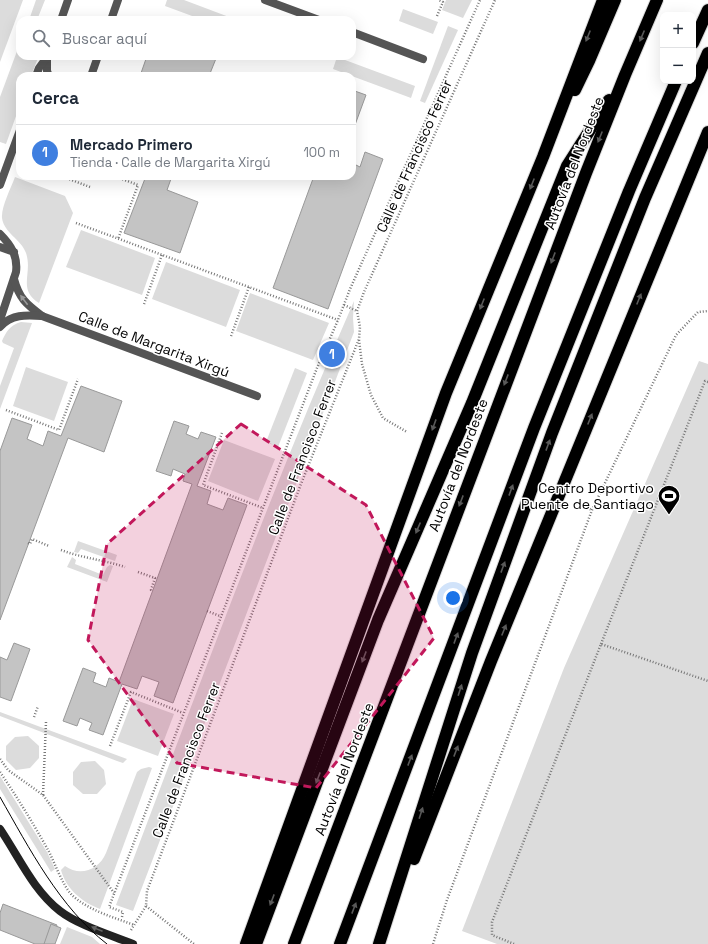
<!DOCTYPE html>
<html lang="es">
<head>
<meta charset="utf-8">
<style>
	body { margin:0; font-family:"Space Grotesk",sans-serif; background:#f2f2f3; color:#1f2937 }
	.controls { position:absolute; right:12px; top:12px; display:grid; overflow:hidden; border-radius:8px; box-shadow:0 4px 16px #0002 }
	.controls button { width:36px; height:36px; display:grid; place-items:center; padding:0; border:0; border-bottom:1px solid #e0e1e3; background:#fff; color:#1f2937; font:20px sans-serif }
	.you { position:absolute; left:453px; top:598px; width:14px; height:14px; margin:-10px; border:3px solid #fff; border-radius:50%; background:#1a73e8; box-shadow:0 0 0 6px #1a73e833 }
	.badge { display:grid; place-items:center; width:26px; height:26px; border-radius:50%; background:#1a73e8; color:#fff; font-size:13px; font-weight:700 }
	.pin { position:absolute; translate:-50% -50%; border:2px solid #fff; box-shadow:0 1px 4px #0006 }
	.list { margin:0; padding:0; list-style:none }
	h2 { display:flex; justify-content:space-between; align-items:center; height:52px; margin:0; padding:0 16px; font-size:17px }
	h2 small { font-size:13px; font-weight:400; color:#747a83 }
	.list li { display:grid; grid-template-columns:26px 1fr auto; gap:12px; align-items:center; box-sizing:border-box; height:56px; padding:0 16px; border-top:1px solid #e0e1e3 }
	.list b { display:block; font-size:15px; white-space:nowrap }
	.list p { margin:0; font-size:13px; white-space:nowrap; color:#747a83 }
	.list em { font-size:13px; font-style:normal; color:#747a83 }
	.icon { flex:none; width:22px; height:22px; fill:none; stroke:currentColor; stroke-width:2; stroke-linecap:round; stroke-linejoin:round }
	.map { position:relative; flex:none; width:708px; height:944px; overflow:hidden }
	.search { position:absolute; background:#fff; box-shadow:0 4px 16px #0002; left:16px; top:16px; width:340px; height:44px; display:flex; align-items:center; gap:10px; box-sizing:border-box; padding:0 14px; border-radius:12px; color:#747a83; font-size:15px }
	.panel { position:absolute; background:#fff; box-shadow:0 4px 16px #0002; left:16px; top:72px; width:340px; height:108px; border-radius:12px }
	.map>svg:first-child { display:block }
</style>
</head>
<body>
<div class="map">
<svg width="708" height="944" viewBox="0 0 708 944">
	<rect width="100%" height="100%" fill="#fff"/>
	<g fill="#dcdcdc">
		<path d="M0,0H23L0,62Z"/>
		<path d="M36,0H45L37,20H29Z"/>
		<path d="M167,0H184L237,20H203L165,6Z"/>
		<path d="M446,0H472L463,18L442,10Z"/>
		<path d="M403,9L438,22L433,34L399,21Z"/>
		<path d="M448,26L458,30L425,103L420,101Z"/>
		<path d="M20,43V56H33L38,58L31,76H20V105L6,144L0,142V97Z"/>
		<path d="M337,57L415,86L411,98L333,69Z"/>
		<path d="M15,177L65,196L73,213L39,303C17,289 33,274 26,253C21,239 4,233 2,218C1,207 11,188 15,177Z"/>
		<path d="M81,230L155,258L142,295L66,267Z"/>
		<path d="M166,262L240,290L226,327L152,299Z"/>
		<path d="M250,293L329,323L313,360L236,331Z"/>
		<path d="M354,301L353,318L354,332L133,911L116,905C193,703 267,499 354,301Z"/>
		<path d="M21,322L32,323L0,409V386L14,348L3,343L2,341C6,332 10,325 21,322Z"/>
		<path d="M699,361L708,364V944H497L462,931L564,668Z"/>
		<path d="M26,367L68,382L54,421L13,406Z"/>
		<path d="M295,368L307,373L278,447L266,442Z"/>
		<path d="M224,440L275,459L258,501L208,481Z"/>
		<path d="M78,541L117,555L115,561L81,549L78,553L74,552Z"/>
		<path d="M72,557L76,560L75,564L103,575L107,567L110,565L113,566L107,582L67,567Z"/>
		<path d="M133,699L174,714L158,756L117,741Z"/>
		<path d="M0,712L127,759L123,763L117,761L0,716Z"/>
		<path d="M28,736L39,746V758L30,768L16,770L6,760V746L15,737Z"/>
		<path d="M95,761L104,770L106,784L97,794H83L73,785V772L81,762Z"/>
		<path d="M149,767L152,768L100,909C82,902 66,889 61,870L65,866C80,877 99,870 106,853L137,772L141,769Z"/>
		<path d="M0,776L47,852L55,869L51,872L0,789Z"/>
		<path d="M67,927L92,937L100,944H60Z"/>
	</g>
	<g fill="#c4c4c4" stroke="#999">
		<path d="M147,56H217L209,76H140Z"/>
		<path d="M352,90L366,95L352,133Z"/>
		<path d="M365,152L383,159L328,309L273,288L314,176H352V167L354,168L356,165L360,167Z"/>
		<path d="M146,176H172L167,190L198,202L180,253L124,233Z"/>
		<path d="M81,386L122,401L104,452L68,438L0,620V451L12,418L32,425L27,439L43,446L48,431L61,436Z"/>
		<path d="M174,421L189,426L186,434L198,439L201,432L216,437L197,486L211,491L207,504L223,510L228,498L247,505L173,703L154,696L159,682L142,676L137,689L122,684L103,735L89,730L92,723L80,718L77,726L63,721L83,668L96,673L93,682L106,687L109,678L119,682L192,484L183,481L185,474L173,469L171,476L156,471Z"/>
		<path d="M14,643L30,649L11,701L0,697V657L7,660Z"/>
		<path d="M3,904L57,925L50,944H35L0,930V913Z"/>
		<path d="M51,924L61,928L55,944H44Z"/>
	</g>
	<g fill="none" stroke-linecap="round" stroke-linejoin="round">
		<g stroke="#dbdbdb" stroke-width="14">
			<g id="highway">
				<path d="M693,43L708,10"/>
				<path d="M575,90L589,61L615,0"/>
				<path d="M414,859L491,661L708,132"/>
				<path d="M246,944L446,393L543,157L603,0"/>
				<path d="M256,944L378,620L472,403L567,166L609,100"/>
				<path d="M294,944L586,173L625,75L657,0"/>
				<path d="M340,944L534,428L629,191L676,81"/>
				<path d="M379,944L472,653L552,433L645,198L708,53"/>
			</g>
		</g>
		<g stroke="#777" stroke-width="2.5" stroke-dasharray="1 2" stroke-linecap="butt">
			<path d="M437,16L443,2L439,0"/>
			<path d="M61,176L90,187"/>
			<path d="M114,176L138,185L118,239"/>
			<path d="M76,223L338,320"/>
			<path d="M144,304L162,255"/>
			<path d="M344,305L357,311"/>
			<path d="M231,336L249,287"/>
			<path d="M359,340L362,364L371,395L383,418L407,432"/>
			<path d="M6,410L59,430L78,379"/>
			<path d="M222,433L203,485L263,508"/>
			<path d="M576,503L592,510"/>
			<path d="M28,543L30,544L32,539L49,546"/>
			<path d="M61,550C82,558 104,560 125,567"/>
			<path d="M138,572L155,578L151,590L153,591"/>
			<path d="M207,611L220,616"/>
			<path d="M601,644L705,381L708,382"/>
			<path d="M34,717L38,706"/>
			<path d="M110,746L131,692L183,713"/>
			<path d="M0,759L8,770L43,795L114,893"/>
			<path d="M0,772C17,797 33,823 48,850C55,863 63,887 73,896C90,911 113,917 134,925"/>
			<path d="M43,795L46,722"/>
			<path d="M146,906L194,944"/>
			<path d="M122,917L123,912L109,907L317,368L338,320L350,289L480,0"/>
			<path d="M131,930L146,906L147,891L301,484L359,339L360,327L357,311L364,292L495,0"/>
			<path d="M433,944L447,900L592,510L676,335L698,312L708,311"/>
			<path d="M514,944L492,935V922L601,644L708,681"/>
		</g>
		<g stroke="#555" stroke-width="8">
			<path d="M265,0L319,20"/>
			<path d="M61,20L68,0"/>
			<path d="M111,20L118,0"/>
			<path d="M352,32L423,59"/>
			<path d="M47,57V71L49,76"/>
			<path d="M36,76L39,68L47,57"/>
			<path d="M91,76L98,56"/>
			<path d="M0,185L20,130"/>
			<path d="M0,234C11,245 18,256 16,272L0,320"/>
			<path d="M0,247L14,252"/>
			<path d="M14,279C19,298 26,304 42,316L257,396"/>
			<path d="M0,327C11,314 26,315 42,316"/>
		</g>
		<path stroke="#222" stroke-width="8" d="M0,829C19,857 33,890 60,911C78,925 111,935 133,944"/>
		<use href="#highway" stroke="#000" stroke-width="12"/>
		<path stroke="#000" stroke-width="1" d="M0,797C29,848 60,908 107,944"/>
	</g>
	<defs><path id="oneway-solid" d="M-6-.8H1V-3.2L6.5 0L1 3.2V.8H-6Z"/></defs>
	<g fill="#595959">
		<use href="#oneway-solid" transform="translate(588 36) rotate(112)"/>
		<use href="#oneway-solid" transform="translate(642 36) rotate(113)"/>
		<use href="#oneway-solid" transform="translate(600 137) rotate(112)"/>
		<use href="#oneway-solid" transform="translate(532 184) rotate(112)"/>
		<use href="#oneway-solid" transform="translate(553 258) rotate(111)"/>
		<use href="#oneway-solid" transform="translate(639 299) rotate(-68)"/>
		<use href="#oneway-solid" transform="translate(482 304) rotate(112)"/>
		<use href="#oneway-solid" transform="translate(506 380) rotate(111)"/>
		<use href="#oneway-solid" transform="translate(590 419) rotate(-68)"/>
		<use href="#oneway-solid" transform="translate(434 425) rotate(110)"/>
		<use href="#oneway-solid" transform="translate(548 445) rotate(-70)"/>
		<use href="#oneway-solid" transform="translate(511 490) rotate(-70)"/>
		<use href="#oneway-solid" transform="translate(461 501) rotate(111)"/>
		<use href="#oneway-solid" transform="translate(418 528) rotate(113)"/>
		<use href="#oneway-solid" transform="translate(503 567) rotate(-70)"/>
		<use href="#oneway-solid" transform="translate(504 630) rotate(-68)"/>
		<use href="#oneway-solid" transform="translate(456 638) rotate(-70)"/>
		<use href="#oneway-solid" transform="translate(364 657) rotate(111)"/>
		<use href="#oneway-solid" transform="translate(460 690) rotate(-72)"/>
		<use href="#oneway-solid" transform="translate(456 751) rotate(-69)"/>
		<use href="#oneway-solid" transform="translate(410 760) rotate(-69)"/>
		<use href="#oneway-solid" transform="translate(318 778) rotate(111)"/>
		<use href="#oneway-solid" transform="translate(421 813) rotate(-72)"/>
		<use href="#oneway-solid" transform="translate(272 900) rotate(111)"/>
		<use href="#oneway-solid" transform="translate(354 908) rotate(-69)"/>
	</g>
	<use fill="#999" href="#oneway-solid" transform="translate(24 300) rotate(-127)"/>
	<use fill="#646464" href="#oneway-solid" transform="translate(97 929) rotate(-158)"/>
	<path fill="#c2185b" fill-opacity="0.2" stroke="#c2185b" stroke-width="3" stroke-dasharray="8 5" stroke-linejoin="round" d="M241,424L366,505L434,638L316,788L177,763L88,640L107,544Z"/>
	<defs>
		<g id="stadium-pin" transform="scale(1.15)"><path d="M0 17L-7.5 6A9.5 9.5 0 1 1 7.5 6Z" fill="#000" stroke="#fff"/><path d="M0-5a6.5 5 0 1 0 0 10a6.5 5 0 1 0 0-10ZM-3.5-1.8h7v3.6h-7Z" fill="#fff"/></g>
	</defs>
	<g fill-rule="evenodd">
		<use href="#stadium-pin" x="669" y="496"/>
	</g>
	<g text-anchor="middle" stroke-width="3" stroke-linejoin="round" paint-order="stroke">
		<g font-size="14" fill="#000" stroke="#fff">
			<text transform="translate(414 156) rotate(-66)" y="5">Calle de Francisco Ferrer</text>
			<text transform="translate(574 163) rotate(-69)" y="5">Autovía del Nordeste</text>
			<text transform="translate(154 344) rotate(21)" y="5">Calle de Margarita Xirgú</text>
			<text transform="translate(302 457) rotate(-69)" y="5">Calle de Francisco Ferrer</text>
			<text transform="translate(458 465) rotate(-69)" y="5">Autovía del Nordeste</text>
			<text transform="translate(186 760) rotate(-69)" y="5">Calle de Francisco Ferrer</text>
			<text transform="translate(344 769) rotate(-69)" y="5">Autovía del Nordeste</text>
		</g>
		<g font-size="14" fill="#000" stroke="#fff" text-anchor="end">
			<text x="654" y="493">Centro Deportivo<tspan x="654" dy="16">Puente de Santiago</tspan></text>
		</g>
	</g>
</svg>
<div class="controls">
<button>+</button>
<button>−</button>
</div>
<div class="you"></div>
<div class="pin badge" style="left:332px;top:354px;background:#3f7fe0">1</div>
<div class="search"><svg class="icon" aria-label="search" viewBox="0 0 24 24"><circle cx="10" cy="10" r="6"/><path d="M15 15l6 6"/></svg>Buscar aquí</div>
<section class="panel">
<h2>Cerca<small></small></h2>
<ul class="list">
<li><span class="badge" style="background:#3f7fe0">1</span><div><b>Mercado Primero</b><p>Tienda · Calle de Margarita Xirgú</p></div><em>100 m</em></li>
</ul>
</section>
</div>
</body>
</html>
